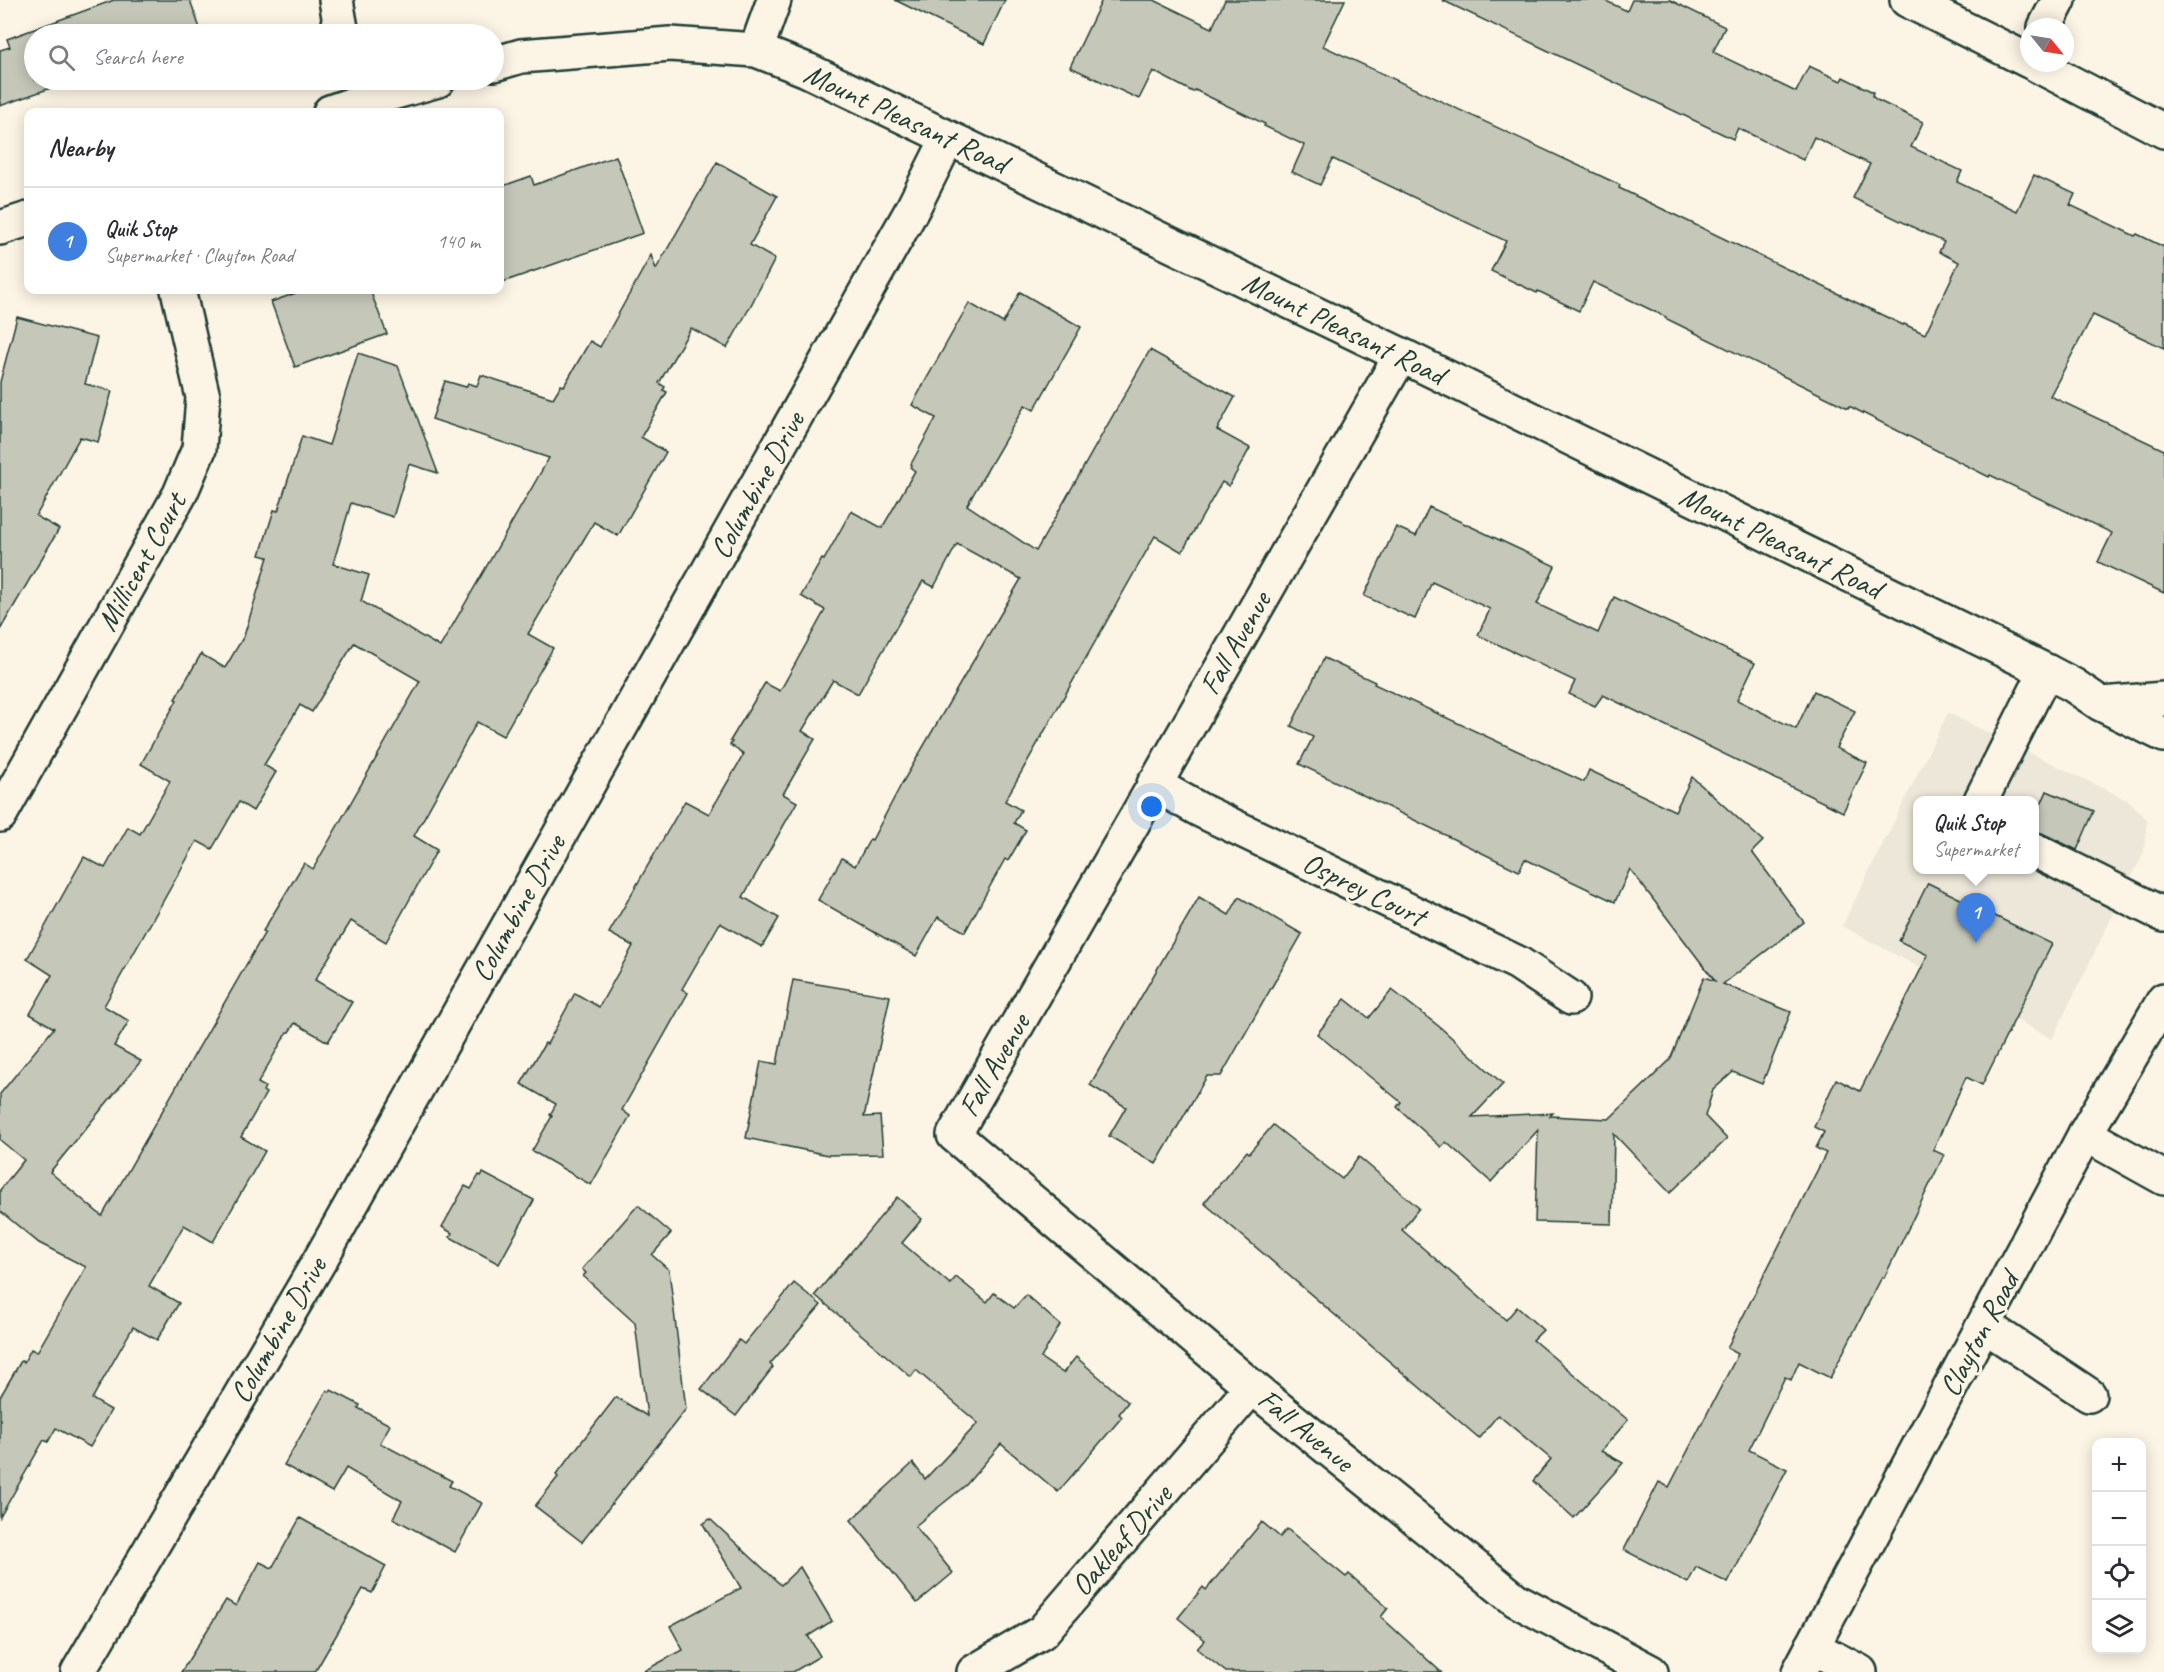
<!DOCTYPE html>
<html lang="en">
<head>
<meta charset="utf-8">
<style>
	body { margin:0; font-family:Caveat,sans-serif; background:#f7f7f7; color:#2b2b33 }
	.controls { position:absolute; right:18px; bottom:18px; display:grid; overflow:hidden; border-radius:12px; box-shadow:0 3px 15px #0003 }
	.controls button { width:54px; height:54px; display:grid; place-items:center; padding:0; border:0; border-bottom:2px solid #e1e1e2; background:#fff; color:#2b2b33; font:30px sans-serif }
	.compass { position:absolute; left:2020px; top:18px; width:54px; height:54px; border-radius:50%; background:#fff; box-shadow:0 3px 15px #0003; rotate:120deg }
	.you { position:absolute; left:1152px; top:807px; width:21px; height:21px; margin:-15px; border:4px solid #fff; border-radius:50%; background:#1a73e8; box-shadow:0 0 0 9px #1a73e833 }
	.badge { display:grid; place-items:center; width:39px; height:39px; border-radius:50%; background:#ea580c; color:#fff; font-size:20px; font-weight:700 }
	.pin { position:absolute; translate:-50% -50px; filter:drop-shadow(0 2px 3px #0008) }
	.pin::after { content:''; position:absolute; top:32px; width:21px; height:18px; background:inherit; clip-path:polygon(0 0,100% 0,50% 100%) }
	.popup { position:absolute; left:1913px; top:796px; width:126px; height:78px; box-sizing:border-box; display:grid; place-content:center; border-radius:12px; background:#fff; filter:drop-shadow(0 2px 4px #0005); font-size:20px; white-space:nowrap; color:#7c7c81 }
	.popup b { font-size:22px; color:#2b2b33 }
	.popup::after { content:''; position:absolute; left:50%; top:100%; margin-left:-12px; border:12px solid transparent; border-top-color:#fff }
	.list { margin:0; padding:0; list-style:none }
	h2 { display:flex; justify-content:space-between; align-items:center; height:78px; margin:0; padding:0 24px; font-size:26px }
	h2 small { font-size:20px; font-weight:400; color:#7c7c81 }
	.list li { display:grid; grid-template-columns:39px 1fr auto; gap:18px; align-items:center; box-sizing:border-box; height:108px; padding:0 24px; border-top:2px solid #e1e1e2 }
	.list b { display:block; font-size:22px; white-space:nowrap }
	.list p { margin:0; font-size:20px; white-space:nowrap; color:#7c7c81 }
	.list em { font-size:20px; font-style:normal; color:#7c7c81 }
	.icon { flex:none; width:33px; height:33px; fill:none; stroke:currentColor; stroke-width:2; stroke-linecap:round; stroke-linejoin:round }
	.map { position:relative; flex:none; width:2164px; height:1672px; overflow:hidden }
	.search { position:absolute; background:#fff; box-shadow:0 3px 15px #0003; left:24px; top:24px; width:480px; height:66px; display:flex; align-items:center; gap:15px; box-sizing:border-box; padding:0 21px; border-radius:33px; color:#7c7c81; font-size:22px }
	.panel { position:absolute; background:#fff; box-shadow:0 3px 15px #0003; left:24px; top:108px; width:480px; height:186px; border-radius:12px }
	.map>svg:first-child { display:block }
</style>
</head>
<body>
<div class="map">
<svg width="2164" height="1672" viewBox="0 0 2164 1672">
	<rect width="100%" height="100%" fill="#fcf5e5"/>
	<filter id="ink" filterUnits="userSpaceOnUse"><feTurbulence type="fractalNoise" baseFrequency=".0167" numOctaves="2"/><feDisplacementMap in="SourceGraphic" scale="12" xChannelSelector="R" yChannelSelector="G"/><feConvolveMatrix kernelMatrix="1 2 1 2 8 2 1 2 1" color-interpolation-filters="sRGB"/></filter>
	<g filter="url(#ink)">
		<path fill="#ece7d8" fill-rule="evenodd" d="M1948,713L2129,801L2147,819L2144,852L2052,1039L1842,926ZM1918,800H2034V870H1918Z"/>
		<g fill="#c5c7b9" stroke="#1f3d34" stroke-width="1.5" fill-rule="evenodd">
			<path d="M114,0H190L202,34H34V80H87L64,88L62,84L0,106V50L10,47L7,39Z"/>
			<path d="M895,0H1005L984,44Z"/>
			<path d="M1102,0H1154L1212,28L1225,0H1345L1323,46L1620,185L1619,188L1903,325L1904,324L1925,334L1959,262L1939,252L1944,242L1853,198L1870,164L1814,137L1803,160L1738,128L1733,139L1442,0H1604L1627,11L1632,0H1670L1725,27L1713,52L1796,92L1809,66L1841,81L1843,77L1873,92L1872,96L1877,100L1923,122L1911,147L1962,171L1957,182L2017,211L2034,175L2075,194L2070,205L2135,236L2137,234L2164,247V348L2093,315L2050,396L2164,450V593L2098,562L2112,533L1990,475L1989,477L1849,406L1848,408L1665,318L1666,317L1593,282L1579,311L1538,291L1537,293L1491,271L1506,241L1333,159L1320,185L1292,172L1304,145L1264,126L1265,124L1195,90L1193,92L1153,71L1139,99L1070,67Z"/>
			<path d="M616,156L643,233L500,283V187L531,176L534,185Z"/>
			<path d="M717,162L777,196L750,245L775,259L750,307L727,348L691,328L659,383L665,387L663,390L667,392L641,437L666,452L618,536L594,522L528,634L553,648L503,736L477,722L414,836L437,850L386,942L351,921L315,980L352,1002L328,1042L295,1023L289,1032H287L258,1083L265,1087L263,1091L266,1093L241,1137L265,1151L213,1242L184,1225L149,1286L179,1303L157,1340L133,1327L92,1399L111,1410L90,1447L56,1428L48,1442L44,1440L0,1517V1397L21,1361L24,1362L31,1349L37,1352L86,1267L39,1243L0,1211V1190L24,1160L0,1140V1094L54,1028L30,1014L52,975L27,959L84,857L105,868L128,827L140,834L170,781L141,764L177,700L175,699L201,654L225,668L244,636L268,557L260,555L274,510L278,511L302,436L329,445L358,353L398,366L438,473L409,464L393,517L351,503L333,564L369,575L361,601L440,647L549,458L432,419L445,381L466,387L468,383L477,386L481,375L553,398L561,385L564,386L590,341L600,347L651,255L656,269ZM354,643L420,681L313,869L304,863L263,931L265,932L102,1216L50,1172L141,1061L114,1046L129,1021L104,1006L197,841L212,849L239,802L253,811L276,772L264,765L300,705L312,712Z"/>
			<path d="M304,290H370L387,334L295,367L271,302Z"/>
			<path d="M1020,292L1081,327L1034,410L1025,405L967,505L1036,551L1150,350L1235,397L1217,430L1250,448L1229,486L1222,482L1182,552L1155,536L1005,801L1021,810L1014,823L1026,830L1008,861L1005,859L965,932L938,917L916,956L818,900L842,858L855,866L870,839L872,840L901,785L1021,579L957,544L934,587L923,581L858,694L833,680L802,731L815,739L783,794L797,802L743,897L779,918L762,947L720,923L682,989L688,993L622,1110L630,1116L591,1185L532,1151L552,1116L550,1115L556,1104L521,1084L545,1043L547,1044L575,993L599,1007L633,946L609,933L685,801L709,814L744,754L730,745L732,742L730,741L765,683L780,691L825,610L801,596L822,559L824,560L851,511L882,528L915,471L911,468L912,465L911,464L936,418L912,405L969,303L1003,323Z"/>
			<path d="M17,317L97,338L85,384L112,391L98,442L80,437L36,516L59,529L0,630V382Z"/>
			<path d="M1429,507L1555,566L1537,604L1598,633L1614,597L1755,663L1737,700L1796,729L1814,691L1855,711L1836,748L1867,763L1843,812L1603,695L1595,706L1569,694L1575,681L1478,635L1490,609L1432,582L1415,619L1364,596L1396,527L1416,536Z"/>
			<path d="M1324,658L1375,682L1374,684L1584,782L1589,770L1675,811L1692,777L1763,841L1752,852L1804,922L1723,984L1791,1012L1762,1084L1733,1072L1713,1090L1705,1116L1727,1139L1670,1193L1614,1134L1612,1224L1535,1222L1538,1130L1491,1182L1446,1142L1441,1147L1397,1107L1401,1102L1317,1034L1345,999L1369,1018L1392,990L1441,1028L1503,1084L1472,1117L1553,1113L1550,1116L1609,1119L1670,1060L1704,977L1715,981L1630,869L1615,902L1525,859L1519,871L1299,764L1313,737L1291,726Z"/>
			<path d="M2047,791L2094,811L2077,850L2042,833L2034,832V821Z"/>
			<path d="M1928,883L2052,944L1982,1085L1966,1077L1933,1150L1944,1155L1884,1278L1882,1277L1830,1378L1799,1362L1791,1380L1785,1377L1749,1450L1787,1469L1728,1583L1696,1567L1688,1583L1624,1550L1659,1482L1669,1487L1738,1354L1727,1348L1826,1153L1816,1148L1824,1132L1814,1127L1836,1079L1860,1091L1928,955L1899,941Z"/>
			<path d="M1199,897L1229,915L1239,897L1302,934L1221,1076H1207L1156,1164L1109,1136L1126,1107L1090,1085Z"/>
			<path d="M793,980L890,996L864,1117L880,1116L883,1154L828,1155L746,1138L761,1061L777,1064Z"/>
			<path d="M1273,1125L1342,1179L1359,1157L1419,1208L1402,1230L1506,1320L1517,1307L1543,1330L1533,1340L1628,1420L1601,1451L1623,1463L1574,1518L1533,1481L1551,1459L1498,1415L1479,1438L1204,1203L1247,1151L1249,1153Z"/>
			<path d="M483,1173L534,1200L499,1264L450,1237L452,1233L442,1227L465,1186L471,1189L479,1175L481,1176Z"/>
			<path d="M897,1197L922,1219L902,1243L950,1284L956,1277L987,1302L994,1293L1014,1308L1026,1295L1060,1325L1041,1358L1063,1373L1076,1357L1128,1402L1119,1414L1122,1417L1058,1492L1001,1444L966,1485L915,1526L953,1573L917,1603L851,1520L913,1463L925,1479L978,1423L916,1370L911,1377L815,1295Z"/>
			<path d="M638,1205L671,1233L652,1255L669,1270L686,1409L582,1542L535,1506L558,1477L556,1475L616,1397L647,1416L635,1323L583,1276L586,1273L582,1269Z"/>
			<path d="M794,1283L821,1305L770,1364L773,1367L736,1416L701,1389L739,1340L744,1344Z"/>
			<path d="M327,1390L330,1392L331,1390L360,1405L358,1408L390,1425L380,1443L452,1481L449,1486L482,1503L455,1552L393,1518L402,1501L346,1468L332,1492L284,1465Z"/>
			<path d="M300,1518L386,1566L372,1593L363,1589L315,1672H181L226,1600L236,1606L260,1562L272,1568Z"/>
			<path d="M710,1519L781,1585L800,1567L832,1621L808,1636L820,1656L793,1672H642L683,1650L670,1626L741,1588L703,1524Z"/>
			<path d="M1262,1522L1280,1537L1287,1529L1346,1577L1349,1574L1388,1608L1381,1617L1441,1672H1226L1197,1649L1205,1640L1178,1618L1203,1587L1206,1590Z"/>
		</g>
		<g fill="none" stroke-linecap="round" stroke-linejoin="round">
			<g stroke="#1f3d34" stroke-width="38">
				<g id="minor">
					<path d="M336,0L342,34"/>
					<path d="M1907,0L2029,61"/>
					<path d="M2045,27L2059,0"/>
					<path d="M756,50L774,0"/>
					<path d="M2033,63L2164,131"/>
					<path d="M494,64L521,56L670,44L756,50L807,70L1401,355L2046,671L2073,685L2101,704L2164,735"/>
					<path d="M330,112L356,103L438,80"/>
					<path d="M0,228L28,219"/>
					<path d="M1401,355L954,1135L1252,1387L1516,1600L1651,1672"/>
					<path d="M2102,704L2164,699"/>
					<path d="M1154,784L1200,810L1518,963L1571,998"/>
					<path d="M1981,800L2046,671"/>
					<path d="M0,815L180,494L199,449L203,397L178,290"/>
					<path d="M2034,850L2164,915"/>
					<path d="M2085,1134L2164,1178"/>
					<path d="M1984,1325L2089,1395"/>
					<path d="M1812,1647L1860,1672"/>
					<path d="M78,1672L320,1260L913,208L948,138"/>
					<path d="M974,1672L1042,1632L1252,1387"/>
					<path d="M1799,1672L2085,1134L2164,1000"/>
				</g>
			</g>
			<use href="#minor" stroke="#fcf5e5" stroke-width="33"/>
		</g>
	</g>
	<g text-anchor="middle" stroke-width="6" stroke-linejoin="round" paint-order="stroke">
		<g font-size="30" fill="#1f3d34" stroke="#fcf5e5">
			<text transform="translate(906 118) rotate(25)" y="10">Mount Pleasant Road</text>
			<text transform="translate(1344 328) rotate(26)" y="10">Mount Pleasant Road</text>
			<text transform="translate(757 485) rotate(-61)" y="10">Columbine Drive</text>
			<text transform="translate(1781 542) rotate(26)" y="10">Mount Pleasant Road</text>
			<text transform="translate(141 562) rotate(-61)" y="10">Millicent Court</text>
			<text transform="translate(1235 643) rotate(-60)" y="10">Fall Avenue</text>
			<text transform="translate(1364 889) rotate(26)" y="10">Osprey Court</text>
			<text transform="translate(518 908) rotate(-61)" y="10">Columbine Drive</text>
			<text transform="translate(994 1065) rotate(-60)" y="10">Fall Avenue</text>
			<text transform="translate(278 1330) rotate(-60)" y="10">Columbine Drive</text>
			<text transform="translate(1979 1334) rotate(-62)" y="10">Clayton Road</text>
			<text transform="translate(1306 1430) rotate(39)" y="10">Fall Avenue</text>
			<text transform="translate(1121 1540) rotate(-49)" y="10">Oakleaf Drive</text>
		</g>
	</g>
</svg>
<div class="controls">
<button>+</button>
<button>−</button>
<button><svg class="icon" aria-label="locate" viewBox="0 0 24 24"><circle cx="12" cy="12" r="6"/><path d="M12 2v4M12 18v4M2 12h4M18 12h4"/></svg></button>
<button><svg class="icon" aria-label="layers" viewBox="0 0 24 24"><path d="M12 4l9 5-9 5-9-5zM3 14l9 5 9-5"/></svg></button>
</div>
<svg class="compass" viewBox="-18 -18 36 36"><path d="M0-13l5 13h-10z" fill="#e53935"/><path d="M0 13l5-13h-10z" fill="#7c7c81"/></svg>
<div class="you"></div>
<div class="pin badge" style="left:1976px;top:943px;background:#3f7fe0">1</div>
<div class="popup"><b>Quik Stop</b>Supermarket</div>
<div class="search"><svg class="icon" aria-label="search" viewBox="0 0 24 24"><circle cx="10" cy="10" r="6"/><path d="M15 15l6 6"/></svg>Search here</div>
<section class="panel">
<h2>Nearby<small></small></h2>
<ul class="list">
<li><span class="badge" style="background:#3f7fe0">1</span><div><b>Quik Stop</b><p>Supermarket · Clayton Road</p></div><em>140 m</em></li>
</ul>
</section>
</div>
</body>
</html>
